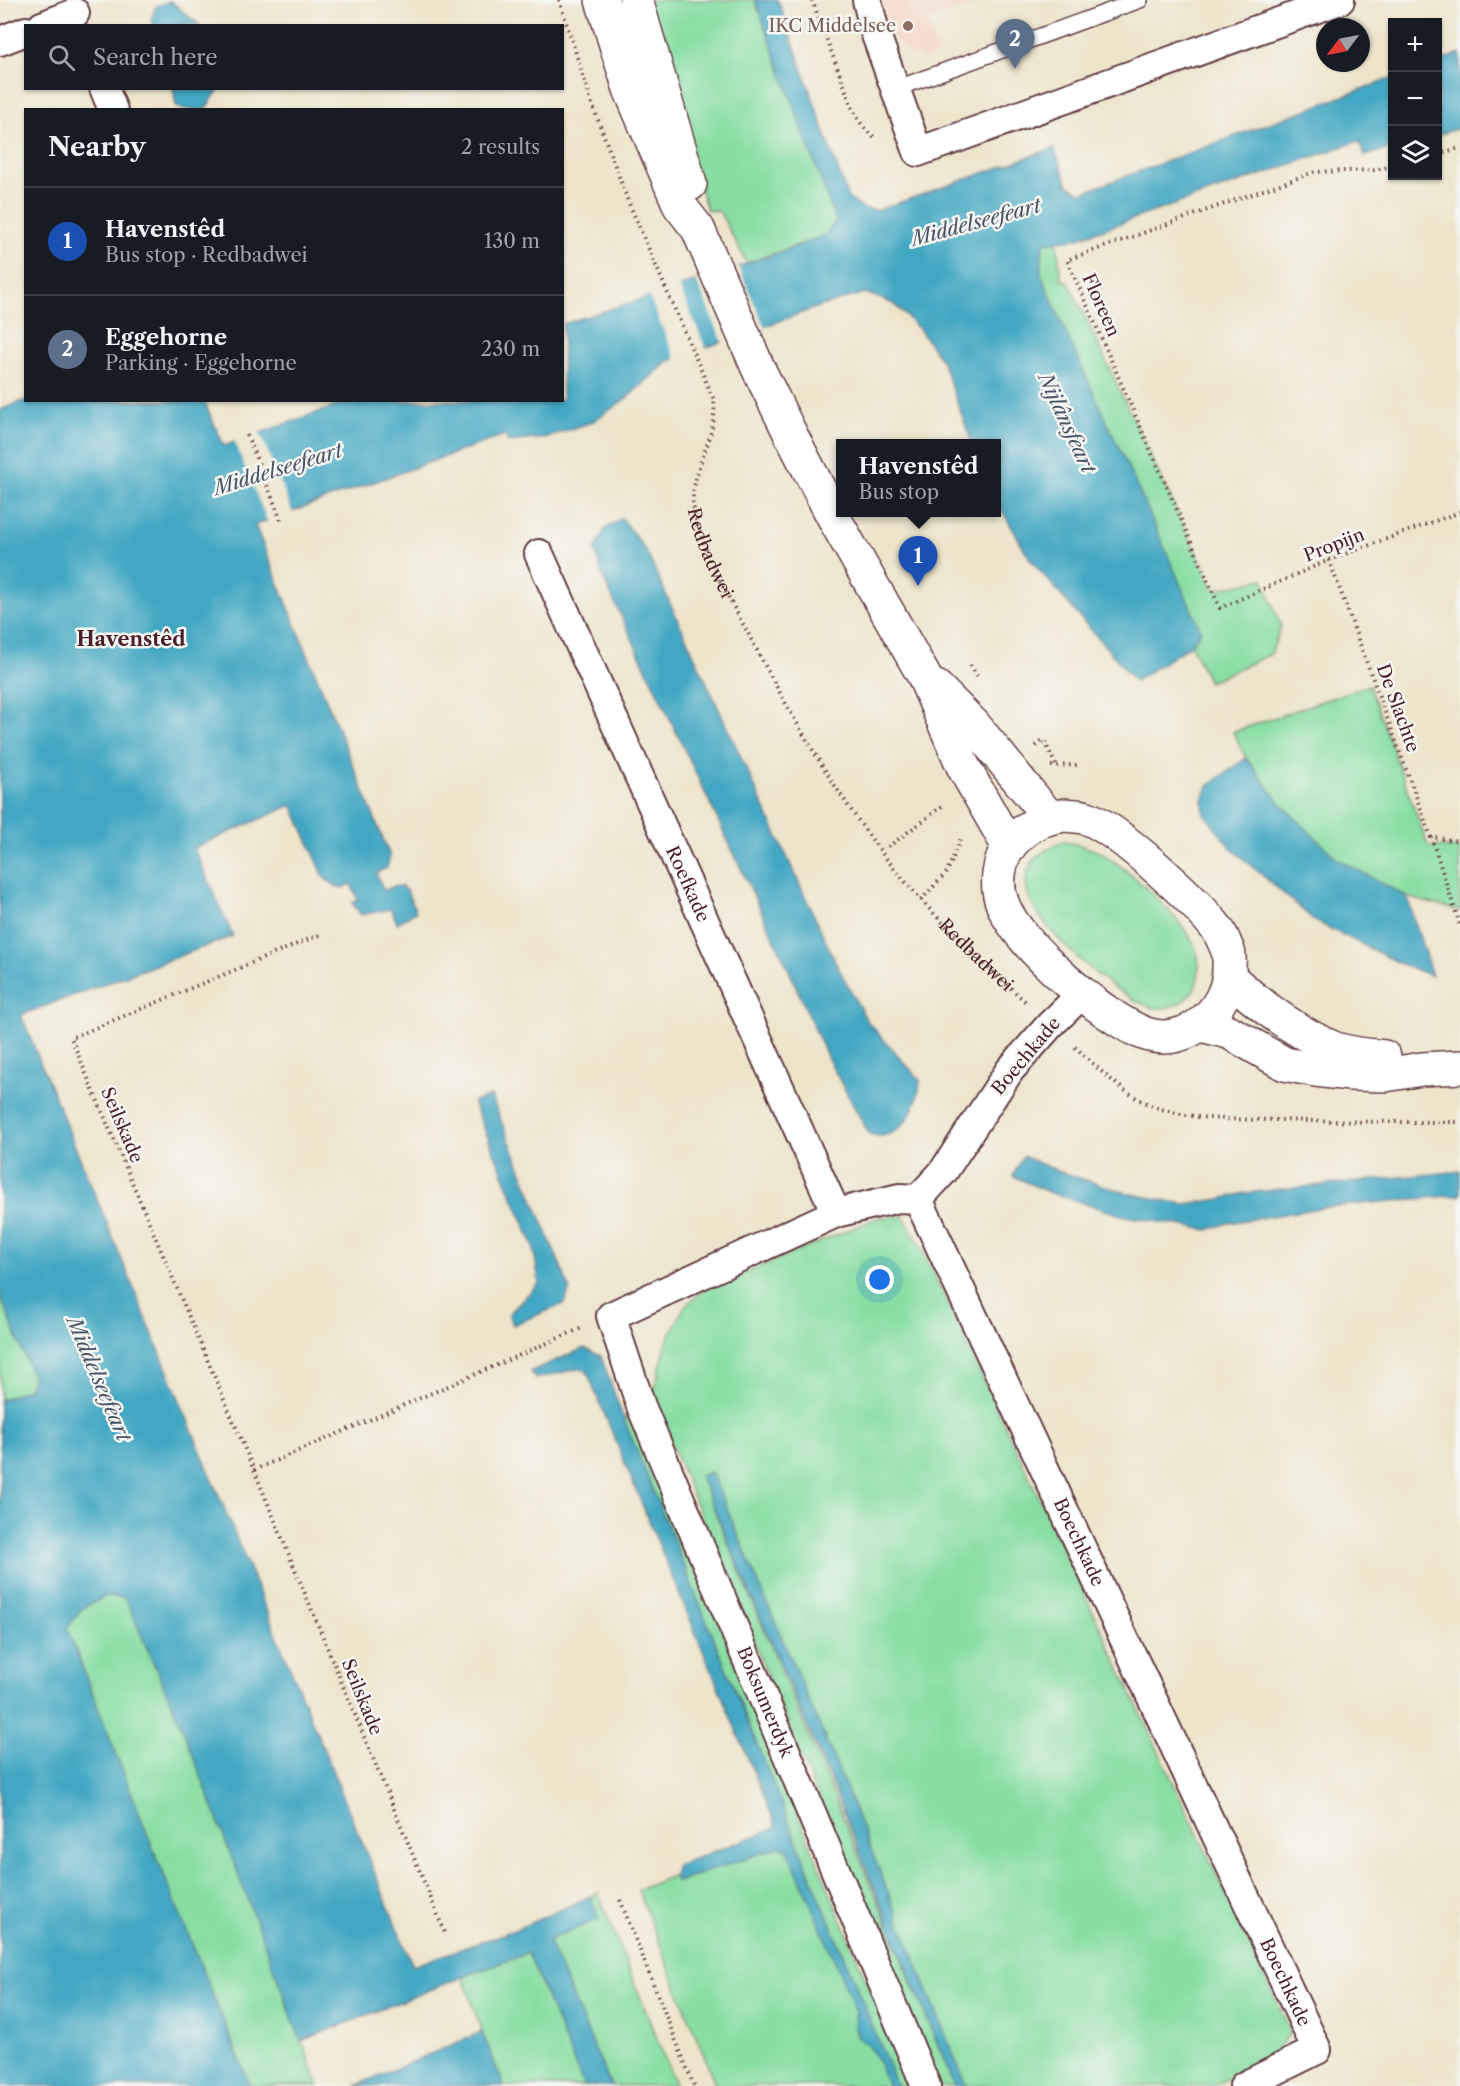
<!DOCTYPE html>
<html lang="en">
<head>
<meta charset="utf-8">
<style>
	body { margin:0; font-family:"Libre Caslon Text",serif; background:#242831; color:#f1f3f6 }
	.controls { position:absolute; right:18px; top:18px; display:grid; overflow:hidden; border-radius:0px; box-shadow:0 2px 4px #0004 }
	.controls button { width:54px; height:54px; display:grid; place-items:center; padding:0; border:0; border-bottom:2px solid #363941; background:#171b24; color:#f1f3f6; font:30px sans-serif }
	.compass { position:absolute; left:1316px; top:18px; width:54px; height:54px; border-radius:50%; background:#171b24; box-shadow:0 2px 4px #0004; rotate:238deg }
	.you { position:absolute; left:880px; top:1280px; width:21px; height:21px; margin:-15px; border:4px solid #fff; border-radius:50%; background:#1a73e8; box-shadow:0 0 0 9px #1a73e833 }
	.badge { display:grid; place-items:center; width:39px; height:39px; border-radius:50%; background:#2563eb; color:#fff; font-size:20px; font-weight:700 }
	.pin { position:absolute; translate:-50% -50px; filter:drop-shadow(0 2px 3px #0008) }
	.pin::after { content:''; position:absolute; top:32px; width:21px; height:18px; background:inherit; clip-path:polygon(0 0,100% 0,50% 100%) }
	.popup { position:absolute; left:836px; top:439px; width:165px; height:78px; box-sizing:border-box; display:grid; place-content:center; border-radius:0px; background:#171b24; filter:drop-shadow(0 2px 4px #0005); font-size:20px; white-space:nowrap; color:#9ea1a6 }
	.popup b { font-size:22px; color:#f1f3f6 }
	.popup::after { content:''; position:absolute; left:50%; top:100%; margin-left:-12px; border:12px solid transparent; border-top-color:#171b24 }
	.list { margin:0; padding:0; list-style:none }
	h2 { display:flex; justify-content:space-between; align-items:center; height:78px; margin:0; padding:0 24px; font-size:26px }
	h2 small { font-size:20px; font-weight:400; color:#9ea1a6 }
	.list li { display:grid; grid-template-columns:39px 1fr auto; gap:18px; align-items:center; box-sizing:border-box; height:108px; padding:0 24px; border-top:2px solid #363941 }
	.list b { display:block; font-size:22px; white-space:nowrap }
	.list p { margin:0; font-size:20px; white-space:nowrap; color:#9ea1a6 }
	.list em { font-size:20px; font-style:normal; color:#9ea1a6 }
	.icon { flex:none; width:33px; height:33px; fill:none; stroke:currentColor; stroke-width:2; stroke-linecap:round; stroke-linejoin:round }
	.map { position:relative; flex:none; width:1460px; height:2086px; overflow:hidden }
	.search { position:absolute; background:#171b24; box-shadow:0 2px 4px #0004; left:24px; top:24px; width:540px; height:66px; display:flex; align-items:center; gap:15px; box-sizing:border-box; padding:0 21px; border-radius:0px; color:#9ea1a6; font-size:22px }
	.panel { position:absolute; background:#171b24; box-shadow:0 2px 4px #0004; left:24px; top:108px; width:540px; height:294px; border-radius:0px }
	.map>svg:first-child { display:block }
</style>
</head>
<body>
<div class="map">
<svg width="1460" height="2086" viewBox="0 0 1460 2086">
	<rect width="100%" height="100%" fill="#f6f6f2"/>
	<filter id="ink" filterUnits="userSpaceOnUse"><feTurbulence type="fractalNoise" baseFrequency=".0167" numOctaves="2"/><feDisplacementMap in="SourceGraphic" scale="12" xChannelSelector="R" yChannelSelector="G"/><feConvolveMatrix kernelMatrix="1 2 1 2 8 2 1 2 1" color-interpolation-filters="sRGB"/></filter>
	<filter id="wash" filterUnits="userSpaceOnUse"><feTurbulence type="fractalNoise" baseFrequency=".008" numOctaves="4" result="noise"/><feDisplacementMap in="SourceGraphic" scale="24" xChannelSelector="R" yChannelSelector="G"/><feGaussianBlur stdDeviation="1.35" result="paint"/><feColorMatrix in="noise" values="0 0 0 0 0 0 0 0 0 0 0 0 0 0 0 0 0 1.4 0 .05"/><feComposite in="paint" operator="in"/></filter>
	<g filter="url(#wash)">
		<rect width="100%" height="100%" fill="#eee4ca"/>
		<path fill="#f4d3c0" d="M883,0H986L927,21L938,55L925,59L908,53L895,41L890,30Z"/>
		<g fill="#88dea2" stroke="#697e66" stroke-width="1.5">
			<path d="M645,0H755L836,221L826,235L747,263L719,211L707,210Z"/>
			<path d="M1057,241L1061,279L1069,283L1214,590L1263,579L1281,626L1271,654L1209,682L1191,645L1201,631L1066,333L1040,273L1043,243Z"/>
			<path d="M1369,685L1428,846L1460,848V911L1407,897L1337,859L1279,802L1246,758L1233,732Z"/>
			<path d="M1064,841C1076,844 1088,847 1099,852C1126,866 1179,916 1193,943C1202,959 1201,986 1187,998C1179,1005 1165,1010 1154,1008C1120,1001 1032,925 1027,890C1022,862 1042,850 1064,841Z"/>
			<path d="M903,1216L919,1243L1291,2032L1270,2059L1212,2086H966L842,1778L711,1472L700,1476L955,2086H938L652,1398L667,1341L685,1306L703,1290L880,1217Z"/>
			<path d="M0,1295L33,1377L28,1389L0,1400Z"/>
			<path d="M623,1417L636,1422L910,2086H897Z"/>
			<path d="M106,1596L125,1598L187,1739L319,2086H250L150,1841L67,1628L81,1609Z"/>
			<path d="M779,1847L787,1848L856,2011L854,2025L875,2055L888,2086H716L638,1890L674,1875L676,1881Z"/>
			<path d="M598,1893L676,2086H611L548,1940L599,1919L591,1896Z"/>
			<path d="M528,1953L584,2086H504L482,2032L463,1977Z"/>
		</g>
		<g fill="#43a7c3" stroke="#466377" stroke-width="1.5">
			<path d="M755,0H778L848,198L864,209L878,210L1054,148L1068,185L1081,193L1392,78V148L1365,156L1359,141L1075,239L1043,243L1041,273L1066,333L1151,517L1201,631L1191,645L1135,681L1030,559L996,500V444L972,443L942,361L919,329L894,304L865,293L821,306L669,361L627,398L592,422L545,438L508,442L505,435L255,525L390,856L387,868L376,873L384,891L394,886H401L407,891L416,912L397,923L391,909L361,915L352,903L358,900L351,884L342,888L336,886L325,879L292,805L194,848L233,936L21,1015L413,1966L517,1929L591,1896L599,1919L548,1940L611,2086H584L528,1953L463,1977L301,2041L187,1739L125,1598L106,1596L81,1609L67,1628L150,1841L250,2086H0V1401L28,1389L33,1377L0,1295V410L25,400L204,401L224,446L349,401L562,400L563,324L667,291L795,247L825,235L836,221Z"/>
			<path d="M170,1C181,8 189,19 201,25H153L151,20L156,6Z"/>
			<path d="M1460,53V128L1438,135V62Z"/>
			<path d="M173,89V88L219,89L205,110L181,109L176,106Z"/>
			<path d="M622,518L646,551L836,963L867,1021L920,1080C919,1101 908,1131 883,1136C879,1137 873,1135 869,1134L829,1061L781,953L604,580L595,550L605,529Z"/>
			<path d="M1246,758L1279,802L1337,859L1407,897L1432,976L1401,964L1315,921L1231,848L1204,814L1203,799L1208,786Z"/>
			<path d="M491,1096L570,1289L564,1304L513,1325L509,1314L539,1283L533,1245L473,1102Z"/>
			<path d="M1023,1156L1058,1171L1127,1193L1184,1204L1221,1199L1244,1193L1460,1171V1195L1327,1207L1228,1223L1208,1230L1124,1216L1048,1192L1013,1176Z"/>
			<path d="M584,1348L601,1356L623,1417L897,2086H888C880,2067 876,2049 858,2038L854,2025L856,2011L787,1848L779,1847L677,1882L674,1875L677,1865L771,1830L776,1826L586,1370L577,1369L535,1379L531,1371Z"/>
			<path d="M711,1472L842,1778L966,2086H955L831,1782L700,1476Z"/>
			<path d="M482,2032L504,2086H355Z"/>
		</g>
		<g fill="#eee4ca">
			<path d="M737,264L766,330L724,345L695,278Z"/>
			<path d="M678,284L707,351L677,362L648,294Z"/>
			<path d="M259,430L293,514L268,523L234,440Z"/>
		</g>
	</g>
	<g filter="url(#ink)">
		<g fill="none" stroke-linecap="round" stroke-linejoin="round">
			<g stroke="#633d43" stroke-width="18">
				<path id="lane" d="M895,89L1140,0"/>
			</g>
			<g stroke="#633d43" stroke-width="32">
				<g id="street">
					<path d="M867,0L875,32L918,152L1340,0"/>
					<path d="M42,26L75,13"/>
					<path d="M0,41L26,31"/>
					<path d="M104,88L113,110"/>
					<path id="s2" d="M539,554L836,1213"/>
					<path id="s3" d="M1083,993L1050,1025L1010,1070L943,1172L918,1199L1317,2050L1244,2086"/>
					<path id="s4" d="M918,1199L899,1198L836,1213L611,1316L641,1406L926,2086"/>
				</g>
			</g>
			<g stroke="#633d43" stroke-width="36">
				<g id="secondary">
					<path d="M602,0L630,89L680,206L698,229L758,368L791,435L835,520L924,676L963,766L1009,847"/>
					<path d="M636,0L690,184"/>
					<path d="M936,687L974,725L1049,817"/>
					<path d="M1065,815C1072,816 1081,816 1087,818C1118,829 1198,903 1218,930C1222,936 1225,944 1228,951C1230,956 1229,963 1229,969C1229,1009 1187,1048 1146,1034C1106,1020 1018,945 1003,905C995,886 998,860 1011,844C1026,826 1042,818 1065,815Z"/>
					<path d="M1229,977C1258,1004 1296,1032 1333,1048C1349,1054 1367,1055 1384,1057"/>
					<path d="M1201,1025L1229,1032L1285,1064L1316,1070L1350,1074L1385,1075L1422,1069L1460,1067"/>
				</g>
			</g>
			<g stroke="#633d43" stroke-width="4" stroke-dasharray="1.5 4.5" stroke-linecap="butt">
				<path id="s1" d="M559,0L591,101L628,201L714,400C719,439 687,472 694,511C702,552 729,598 749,635C788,710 831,786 882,853C925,909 975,956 1027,1003"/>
				<path d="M812,0L852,107C857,118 865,133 877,138"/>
				<path d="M1438,154L1460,148"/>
				<path d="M1392,166L1374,170L1314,172L1067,260L1220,608L1329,560L1460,512"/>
				<path d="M247,435L281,520"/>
				<path d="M1329,560L1431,837L1460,841"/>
				<path d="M970,665L977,676"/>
				<path d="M1036,746L1044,740L1056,766"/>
				<path d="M1051,766L1077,765"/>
				<path d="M1431,837L1460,925"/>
				<path d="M888,847L945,804"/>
				<path d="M921,900L947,872L962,836"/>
				<path d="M319,935L71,1038L254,1470L446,1935"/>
				<path d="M1075,1047C1097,1067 1119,1090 1146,1103C1188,1122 1237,1119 1282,1120C1341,1122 1400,1122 1460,1122"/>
				<path d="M254,1470L582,1328"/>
				<path d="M620,1900L694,2086"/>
			</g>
			<use href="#lane" stroke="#fff" stroke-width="15"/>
			<use href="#street" stroke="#fff" stroke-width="28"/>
			<use href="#secondary" stroke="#fff" stroke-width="33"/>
		</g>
	</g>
	<circle fill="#8d6e63" stroke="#f6f6f2" stroke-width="2" cx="908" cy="26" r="6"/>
	<g text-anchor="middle" stroke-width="5" stroke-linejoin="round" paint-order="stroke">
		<g font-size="18" fill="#785e54" stroke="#f6f6f2" text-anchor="end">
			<text x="896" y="32">IKC Middelsee</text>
		</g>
		<g font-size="18" fill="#4a1f2b" stroke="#f6f6f2">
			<text transform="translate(1101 305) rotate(66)" y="6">Floreen</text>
			<text transform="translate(1334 545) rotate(-21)" y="6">Propijn</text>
			<text dy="6" stroke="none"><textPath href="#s1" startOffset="588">Redbadwei</textPath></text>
			<text transform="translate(1398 708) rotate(70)" y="6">De Slachte</text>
			<text dy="6" stroke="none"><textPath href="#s2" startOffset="362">Roefkade</textPath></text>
			<text dy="6" stroke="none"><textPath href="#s1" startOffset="1074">Redbadwei</textPath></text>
			<text transform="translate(1026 1056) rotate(-50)" y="6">Boechkade</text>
			<text transform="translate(122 1125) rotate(67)" y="6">Seilskade</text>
			<text dy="6" stroke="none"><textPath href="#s3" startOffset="644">Boechkade</textPath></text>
			<text transform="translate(362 1697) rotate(68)" y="6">Seilskade</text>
			<text dy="6" stroke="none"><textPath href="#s4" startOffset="747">Boksumerdyk</textPath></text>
			<text dy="6" stroke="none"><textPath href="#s3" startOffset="1130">Boechkade</textPath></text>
		</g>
		<g font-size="20" font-style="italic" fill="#475568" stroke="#f6f6f2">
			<text transform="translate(976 222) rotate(-15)" y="7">Middelseefeart</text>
			<text transform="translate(1067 423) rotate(65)" y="7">Nijlânsfeart</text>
			<text transform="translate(278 469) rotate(-17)" y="7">Middelseefeart</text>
			<text transform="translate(99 1379) rotate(67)" y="7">Middelseefeart</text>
		</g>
		<g font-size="20" font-weight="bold" fill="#4a1f2b" stroke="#f6f6f2">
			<text x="131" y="646">Havenstêd</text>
		</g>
	</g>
</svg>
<div class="controls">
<button>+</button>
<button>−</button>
<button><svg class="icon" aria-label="layers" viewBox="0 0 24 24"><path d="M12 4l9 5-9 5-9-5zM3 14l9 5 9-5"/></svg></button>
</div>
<svg class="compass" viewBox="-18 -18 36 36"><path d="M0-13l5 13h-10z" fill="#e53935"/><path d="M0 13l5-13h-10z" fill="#9ea1a6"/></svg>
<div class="you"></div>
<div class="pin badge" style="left:918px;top:586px;background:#1a4fb4">1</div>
<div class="popup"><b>Havenstêd</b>Bus stop</div>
<div class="pin badge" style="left:1015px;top:69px;background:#5c6f8a">2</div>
<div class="search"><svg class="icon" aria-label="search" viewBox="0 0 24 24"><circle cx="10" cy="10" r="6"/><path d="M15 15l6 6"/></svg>Search here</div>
<section class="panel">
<h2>Nearby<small>2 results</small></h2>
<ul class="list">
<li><span class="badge" style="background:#1a4fb4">1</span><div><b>Havenstêd</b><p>Bus stop · Redbadwei</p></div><em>130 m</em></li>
<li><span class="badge" style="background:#5c6f8a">2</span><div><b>Eggehorne</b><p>Parking · Eggehorne</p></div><em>230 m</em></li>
</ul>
</section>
</div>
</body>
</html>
